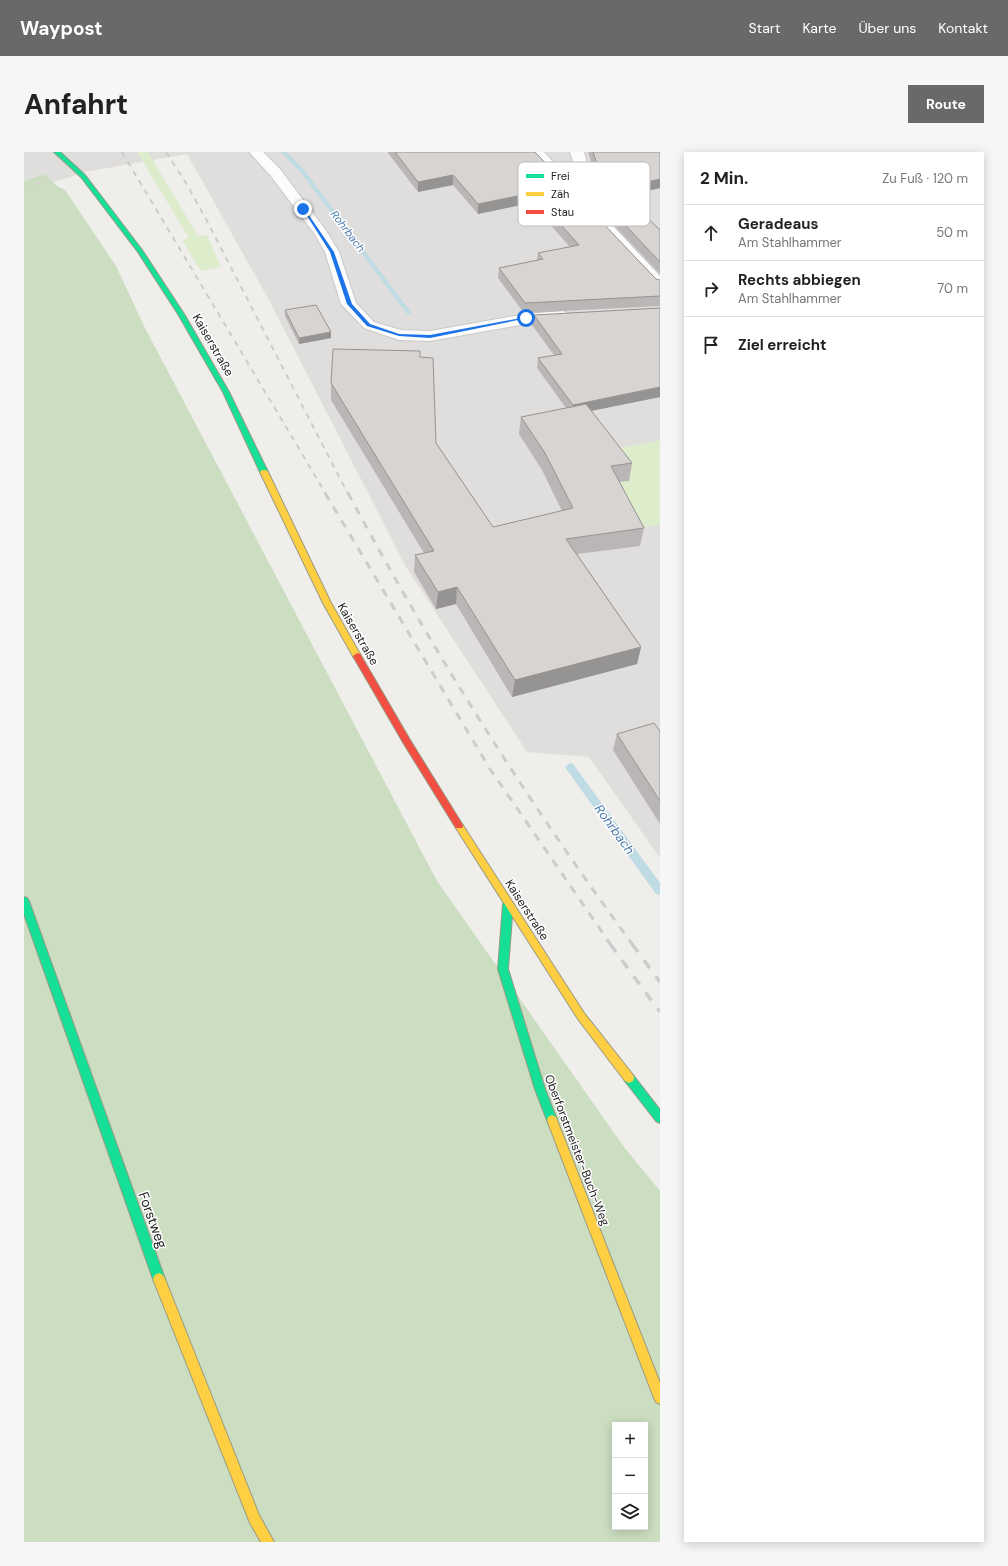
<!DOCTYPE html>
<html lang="de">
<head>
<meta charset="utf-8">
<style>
	body { margin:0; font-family:"DM Sans",sans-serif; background:#f6f6f6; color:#222 }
	.controls { position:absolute; right:12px; bottom:12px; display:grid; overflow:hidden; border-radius:0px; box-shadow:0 2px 10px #0003 }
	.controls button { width:36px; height:36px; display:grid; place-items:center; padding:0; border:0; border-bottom:1px solid #e0e0e0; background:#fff; color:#222; font:20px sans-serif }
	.stop { position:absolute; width:12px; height:12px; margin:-9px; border:3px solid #1a73e8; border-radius:50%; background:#fff }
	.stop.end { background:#1a73e8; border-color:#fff; box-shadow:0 1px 4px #0008 }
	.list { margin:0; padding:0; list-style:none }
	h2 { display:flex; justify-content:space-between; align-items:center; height:52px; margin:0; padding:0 16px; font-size:17px }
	h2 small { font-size:13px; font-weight:400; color:#767676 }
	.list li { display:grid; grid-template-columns:26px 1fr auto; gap:12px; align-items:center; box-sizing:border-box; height:56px; padding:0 16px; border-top:1px solid #e0e0e0 }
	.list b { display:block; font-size:15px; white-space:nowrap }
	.list p { margin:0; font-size:13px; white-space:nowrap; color:#767676 }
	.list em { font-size:13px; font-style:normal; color:#767676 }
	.icon { flex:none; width:22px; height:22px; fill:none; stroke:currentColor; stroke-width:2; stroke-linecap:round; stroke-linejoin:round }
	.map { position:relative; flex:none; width:636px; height:1390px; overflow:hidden; border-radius:0px }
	header { display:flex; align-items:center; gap:24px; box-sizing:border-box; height:56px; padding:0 20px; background:#6a6968; color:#fff }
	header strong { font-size:19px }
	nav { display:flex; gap:22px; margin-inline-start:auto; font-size:14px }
	.intro { display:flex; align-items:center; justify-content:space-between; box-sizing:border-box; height:96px; padding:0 24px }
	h1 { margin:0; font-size:28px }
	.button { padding:10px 18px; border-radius:0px; background:#6a6968; color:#fff; font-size:14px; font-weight:700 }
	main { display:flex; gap:24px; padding:0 24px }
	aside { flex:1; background:#fff; border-radius:0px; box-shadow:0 2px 10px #0003 }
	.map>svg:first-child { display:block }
</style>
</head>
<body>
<header>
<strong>Waypost</strong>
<nav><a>Start</a><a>Karte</a><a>Über uns</a><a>Kontakt</a></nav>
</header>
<div class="intro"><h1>Anfahrt</h1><a class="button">Route</a></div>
<main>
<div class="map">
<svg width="636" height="1390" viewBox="0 0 636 1390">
	<rect width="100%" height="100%" fill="#f0eeeb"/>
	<path fill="#dfdedc" d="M0,0H636V706L565,605L503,600L382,415L245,148L163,2L61,20L28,31L20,22L0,29Z"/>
	<g fill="#ddeccb">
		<path d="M113,0H124L174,84L183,83L197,115L177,119L158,88L165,86Z"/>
		<path d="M636,288V373L608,377L584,331L600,329L583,299Z"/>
	</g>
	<path fill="#cbdec1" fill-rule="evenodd" d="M20,22L33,34L41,38L92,114L121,176L413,729L600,995L636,1039V1390H0V29ZM591,1273H621V1375H591Z"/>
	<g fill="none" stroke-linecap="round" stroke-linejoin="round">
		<g fill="#bfdbe3" fill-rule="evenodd">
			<path d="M257,0H263L281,19L387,160V162H383L277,21Z"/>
			<path d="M546,611L549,612L636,731V743L632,742L543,618L541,615Z"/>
		</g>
		<g stroke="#c9c8c7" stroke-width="2">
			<g id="street">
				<path d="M225,0H239L256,17L303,80L315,100L332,151L350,170L377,178L406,179L502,162L539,159L544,161L547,164L544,167L539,169L502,172L406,189L375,188L340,176L317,152L301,100L290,81L246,23Z"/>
				<path d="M506,0H520L548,30L552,19L546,0H560C564,14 570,28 555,38L636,124V137L631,136Z"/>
			</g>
		</g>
		<g stroke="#999a82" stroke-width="2">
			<g id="fast">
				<path d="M30,0H36L61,23L118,98L160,162L205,240L244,320L242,322H238L236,320L199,240L154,162L114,100L57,25Z"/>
				<path d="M0,745L3,746L5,749L141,1127L139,1131L135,1133L131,1131L129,1127L0,762Z"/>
				<path d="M484,748L487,749L489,752L484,817L521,937L533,968L532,971L528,973L524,971L511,937L474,817L479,752L481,749Z"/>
				<path d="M605,921L609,923L636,958V971L632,969L601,929L600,926L601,923Z"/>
			</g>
		</g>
		<g stroke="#999a82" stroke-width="2">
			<g id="slow">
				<path d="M238,318H242L244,320L307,451L337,504L336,506H330L299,451L236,320Z"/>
				<path d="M435,670L438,672L560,861L609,923L610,926L609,929L605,931L601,929L554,867L432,676L431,674L432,672Z"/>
				<path d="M528,963L532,965L533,968L636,1231V1252L632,1250L630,1246L523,968L524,965Z"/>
				<path d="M135,1121L139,1123L141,1127L235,1363L250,1390H237L226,1371L129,1127L131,1123Z"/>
			</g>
		</g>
		<g stroke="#999a82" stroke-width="2">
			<path id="jam" d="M333,501L336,502L386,588L438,672L439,674L438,676H432L380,592L329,504Z"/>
		</g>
		<path stroke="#dccecd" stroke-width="1.5" stroke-dasharray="1.5 1.5" stroke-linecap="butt" d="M0,36L28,26"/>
		<use href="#street" fill="#fdfcfc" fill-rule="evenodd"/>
		<use href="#fast" fill="#16e098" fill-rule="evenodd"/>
		<use href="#slow" fill="#ffcf43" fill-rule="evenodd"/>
		<use href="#jam" fill="#f24e42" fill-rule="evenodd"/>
		<g stroke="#ccc" stroke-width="2" stroke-dasharray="5.5 5.5" stroke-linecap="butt">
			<path d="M98,0L302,342"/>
			<path d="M142,0L162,31L183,69L324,342"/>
		</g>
		<g stroke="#ccc" stroke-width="3" stroke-dasharray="8 8" stroke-linecap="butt">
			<path d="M301,341L466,617L587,793"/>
			<path d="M324,341C408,498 503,649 609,793"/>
		</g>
		<g stroke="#ccc" stroke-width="3.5" stroke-dasharray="10 10" stroke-linecap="butt">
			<path d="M586,792L636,860"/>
			<path d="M608,792L636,830"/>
		</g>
	</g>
	<g fill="#b9b6b5">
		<path d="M364,0H511L632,127L636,128V154L500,161L474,126L475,116L513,108L514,101L546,95L507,51L454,62L429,33L394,40L364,1Z"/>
		<path d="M564,0H636V36L600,44L635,77H636V122L587,70Z"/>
		<path d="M636,156V245L567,259L608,311L605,329L595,330L620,376L616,394L553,402L617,495L613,512L488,545L432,452L412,457L390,420L391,403L400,401L307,248V231L396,205L412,291L469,375L538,359L518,318L495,282L497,265L542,256L513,216L514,206L530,203L508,173L510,163Z"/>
		<path d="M261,158L307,180V186L275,192L261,164Z"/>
		<path d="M636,579V672L589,598L593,582Z"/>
	</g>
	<g fill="#969493">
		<path d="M429,23V33L394,40V30Z"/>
		<path d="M636,27V36L591,46L592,37Z"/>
		<path d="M508,41L507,51L454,62V52Z"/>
		<path d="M307,180V186L275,192V186Z"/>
		<path d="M636,235V245L547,263L549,253Z"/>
		<path d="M433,435L432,452L412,457L414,440Z"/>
		<path d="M617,495L613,512L488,545L491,528Z"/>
	</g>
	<g fill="#d7d4d2" stroke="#969493">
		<path d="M371,0H511L632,127L636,128V144L501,151L475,116L519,107L514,101L555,93L508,41L454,52L429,23L394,30Z"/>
		<path d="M569,0H636V27L592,37L635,77H636V110L589,60Z"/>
		<path d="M292,153L307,180L275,186L261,158Z"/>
		<path d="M636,156V235L549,253L514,206L538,202L510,163Z"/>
		<path d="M309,197L396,199V205L409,206L412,291L469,375L549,356L521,301L497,265L562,252L608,311L587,314L620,376L542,387L617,495L491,528L433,435L414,440L391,403L410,399L307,231Z"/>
		<path d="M630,571L636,579V649L593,582Z"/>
	</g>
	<path fill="#1a73e8" d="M278,56H280L310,100L328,152L346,172L375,182L406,183L502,165L504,166L406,186L375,184L343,174L323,152L306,100Z"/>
	<g text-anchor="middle" stroke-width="3" stroke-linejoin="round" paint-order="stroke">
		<g font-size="11" font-style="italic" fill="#4a7aab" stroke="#fff">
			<text transform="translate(324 79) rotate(53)" y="4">Rohrbach</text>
		</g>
		<g font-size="12" fill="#222" stroke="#fff">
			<text transform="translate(189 193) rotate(60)" y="4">Kaiserstraße</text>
			<text transform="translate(334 482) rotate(60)" y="4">Kaiserstraße</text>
			<text transform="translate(503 758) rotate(57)" y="4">Kaiserstraße</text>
			<text transform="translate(553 998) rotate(69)" y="4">Oberforstmeister-Buch-Weg</text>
		</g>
		<g font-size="13" font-style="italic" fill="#4a7aab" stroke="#fff">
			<text transform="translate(591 677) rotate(54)" y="5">Rohrbach</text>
		</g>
		<g font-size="14" fill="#222" stroke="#fff">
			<text transform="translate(129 1068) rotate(70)" y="5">Forstweg</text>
		</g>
	</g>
	<rect x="494" y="10" width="132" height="64" rx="6" fill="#fff" stroke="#bdbdbd" stroke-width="1"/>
	<rect x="502" y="22" width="18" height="4" fill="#16e098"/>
	<rect x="502" y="40" width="18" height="4" fill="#ffcf43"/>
	<rect x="502" y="58" width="18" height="4" fill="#f24e42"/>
	<g font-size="11" fill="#222">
		<text x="527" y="28">Frei</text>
		<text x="527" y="46">Zäh</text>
		<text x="527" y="64">Stau</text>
	</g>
</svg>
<div class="controls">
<button>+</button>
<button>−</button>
<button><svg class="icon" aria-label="layers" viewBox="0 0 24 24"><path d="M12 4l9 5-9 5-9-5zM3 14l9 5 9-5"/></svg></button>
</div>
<div class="stop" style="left:502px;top:166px"></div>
<div class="stop end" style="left:279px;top:57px"></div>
</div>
<aside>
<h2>2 Min.<small>Zu Fuß · 120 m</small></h2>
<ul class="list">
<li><svg class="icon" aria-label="ahead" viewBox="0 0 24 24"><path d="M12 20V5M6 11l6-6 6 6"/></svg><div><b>Geradeaus</b><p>Am Stahlhammer</p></div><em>50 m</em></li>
<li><svg class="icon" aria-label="right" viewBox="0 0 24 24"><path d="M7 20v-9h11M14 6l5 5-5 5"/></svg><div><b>Rechts abbiegen</b><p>Am Stahlhammer</p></div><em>70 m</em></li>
<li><svg class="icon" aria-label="arrive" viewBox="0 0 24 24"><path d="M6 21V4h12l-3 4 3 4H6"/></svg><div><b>Ziel erreicht</b></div></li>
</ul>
</aside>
</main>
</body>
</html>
